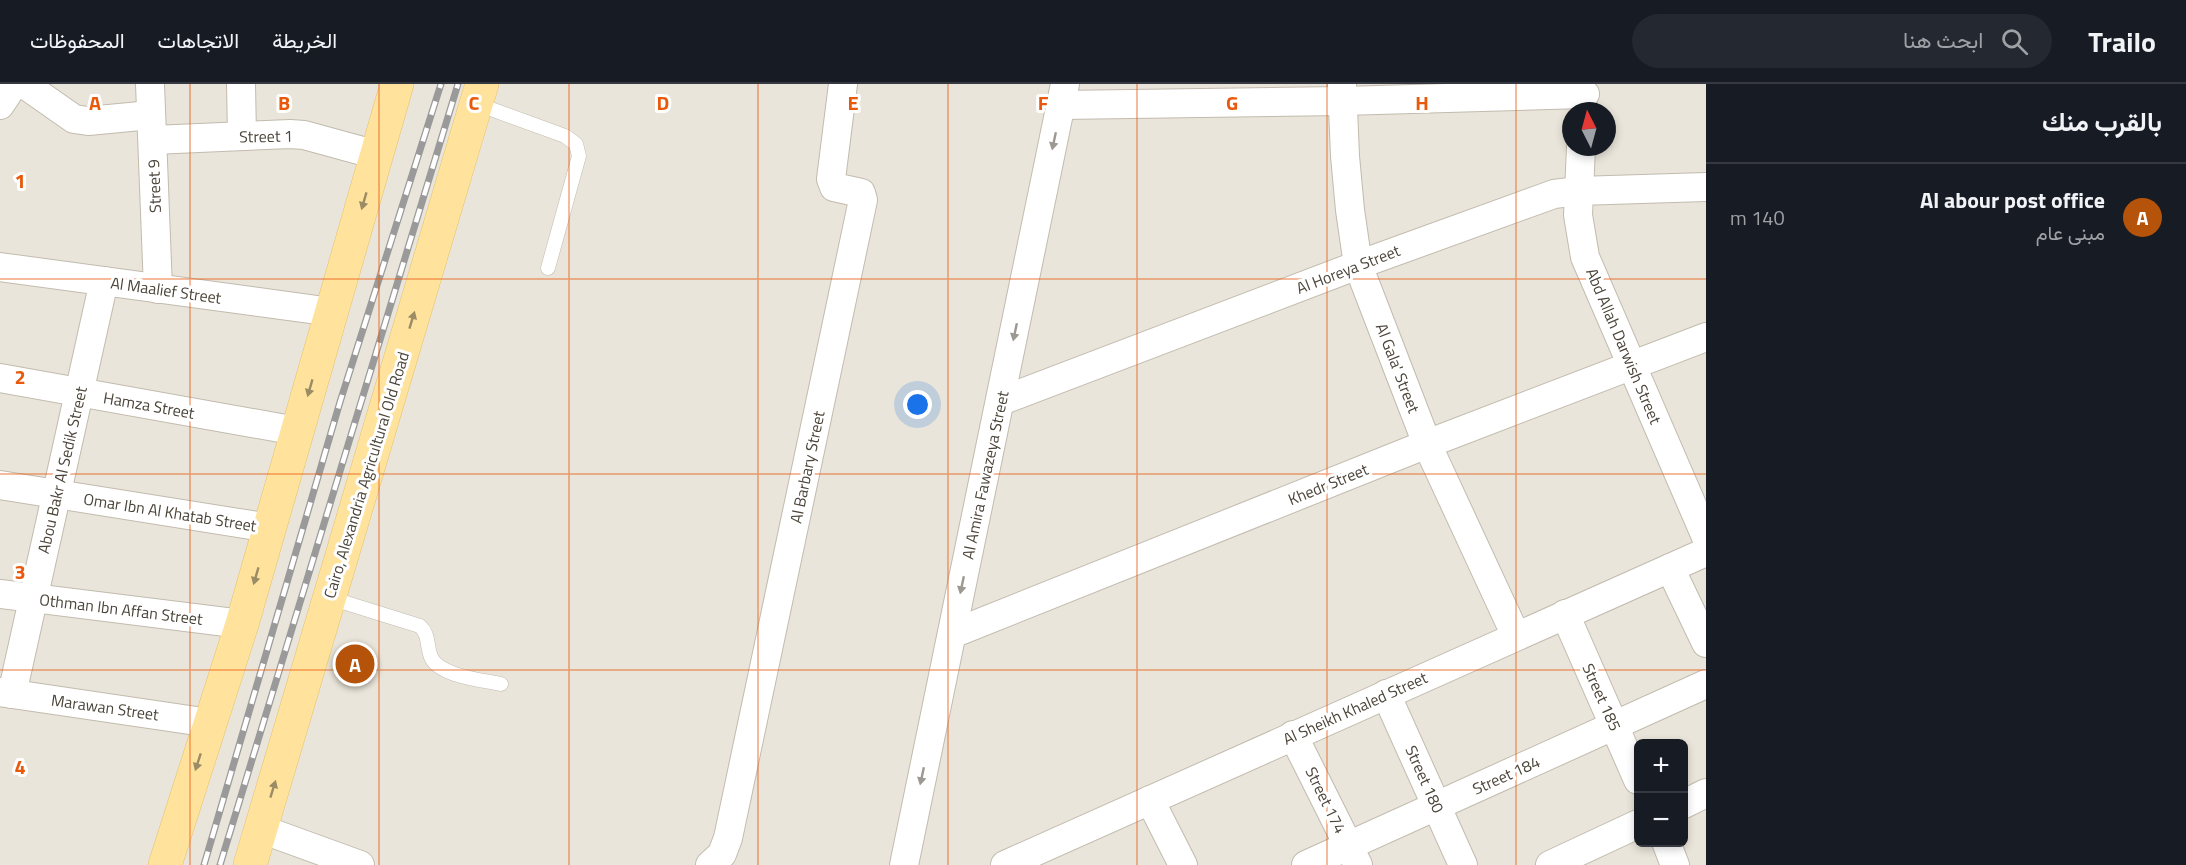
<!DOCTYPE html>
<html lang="ar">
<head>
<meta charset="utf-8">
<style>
	body { margin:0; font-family:"Titillium Web",Vazirmatn,sans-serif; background:#242831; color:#f1f3f6; direction:rtl }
	.controls { position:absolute; right:18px; bottom:18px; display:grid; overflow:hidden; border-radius:9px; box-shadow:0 3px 9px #0003 }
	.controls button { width:54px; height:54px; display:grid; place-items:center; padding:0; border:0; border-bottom:2px solid #363941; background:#171b24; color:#f1f3f6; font:30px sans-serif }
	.compass { position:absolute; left:1562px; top:18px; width:54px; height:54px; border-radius:50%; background:#171b24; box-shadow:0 3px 9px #0003; rotate:354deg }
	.you { position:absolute; left:918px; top:321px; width:21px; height:21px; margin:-15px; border:4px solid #fff; border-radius:50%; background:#1a73e8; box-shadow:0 0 0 9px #1a73e833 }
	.badge { display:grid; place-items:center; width:39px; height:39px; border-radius:50%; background:#b45309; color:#fff; font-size:20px; font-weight:700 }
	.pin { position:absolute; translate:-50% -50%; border:3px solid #fff; box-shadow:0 2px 6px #0006 }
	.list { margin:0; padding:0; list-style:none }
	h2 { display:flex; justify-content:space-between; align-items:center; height:78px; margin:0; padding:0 24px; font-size:26px }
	h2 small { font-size:20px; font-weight:400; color:#9ea1a6 }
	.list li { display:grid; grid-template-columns:39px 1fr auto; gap:18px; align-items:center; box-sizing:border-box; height:108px; padding:0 24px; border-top:2px solid #363941 }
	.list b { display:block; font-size:22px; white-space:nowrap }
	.list p { margin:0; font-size:20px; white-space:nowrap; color:#9ea1a6 }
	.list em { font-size:20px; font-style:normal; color:#9ea1a6 }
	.icon { flex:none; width:33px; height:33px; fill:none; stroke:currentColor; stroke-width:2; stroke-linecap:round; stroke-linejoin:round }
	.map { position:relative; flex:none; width:1706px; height:781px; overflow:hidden; direction:ltr }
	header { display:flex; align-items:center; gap:36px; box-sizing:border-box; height:84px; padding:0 30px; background:#171b24; border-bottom:2px solid #363941 }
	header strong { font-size:28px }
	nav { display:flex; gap:33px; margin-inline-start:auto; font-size:21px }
	.search { width:420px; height:54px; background:#242831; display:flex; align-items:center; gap:15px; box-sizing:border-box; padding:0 21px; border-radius:33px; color:#9ea1a6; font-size:22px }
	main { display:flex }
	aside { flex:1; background:#171b24 }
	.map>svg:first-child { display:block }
</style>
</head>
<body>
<header>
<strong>Trailo</strong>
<div class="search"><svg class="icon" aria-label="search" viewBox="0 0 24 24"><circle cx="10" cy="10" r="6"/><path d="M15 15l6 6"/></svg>ابحث هنا</div>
<nav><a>الخريطة</a><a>الاتجاهات</a><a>المحفوظات</a></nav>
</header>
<main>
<aside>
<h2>بالقرب منك<small></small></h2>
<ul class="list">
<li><span class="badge">A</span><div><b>Al abour post office</b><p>مبنى عام</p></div><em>140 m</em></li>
</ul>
</aside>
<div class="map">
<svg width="1706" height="781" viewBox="0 0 1706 781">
	<rect width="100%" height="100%" fill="#f6f3ec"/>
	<path fill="#eae5da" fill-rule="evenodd" d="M0,0H1706V781H0ZM1571,27H1607V63H1571ZM1638,660H1684V758H1638Z"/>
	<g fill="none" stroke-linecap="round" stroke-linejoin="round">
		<g stroke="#c2bbae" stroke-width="15">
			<g id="service">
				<path d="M477,20L565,52L576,60L579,72L548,184"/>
				<path d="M330,514L420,542C430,552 426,561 431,573C439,592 482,596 501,600"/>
			</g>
		</g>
		<g stroke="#c2bbae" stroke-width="30">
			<g id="minor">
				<path d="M24,0L74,35L88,37L151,31"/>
				<path d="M150,0L158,205"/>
				<path d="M241,0L242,52"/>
				<path d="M1342,0L1345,72L1350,126L1358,181L1427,360L1516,552"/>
				<path d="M0,21L14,0"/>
				<path d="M1061,21L1343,17L1585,10"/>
				<path d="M153,56L290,50L304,51L377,71"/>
				<path d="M1581,63L1578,131L1585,173L1706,453"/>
				<path d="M0,183L332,228"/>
				<path d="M0,294L297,347"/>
				<path d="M1001,317L1358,181L1554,110L1578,107L1706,103"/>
				<path d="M0,401L270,444"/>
				<path d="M1670,484L1706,559"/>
				<path d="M0,510L242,540"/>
				<path d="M1565,530L1638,696"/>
				<path d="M952,550L1427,360L1706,253"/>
				<path d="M0,608L210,639"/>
				<path d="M12,610L104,197"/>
				<path d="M1386,610L1463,781"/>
				<path d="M1293,651L1358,781"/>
				<path d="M1150,716L1183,781"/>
				<path d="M1684,720L1706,709"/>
				<path d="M261,745L360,781"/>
				<path d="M1666,758L1675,781"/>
				<path d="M710,781L722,770L728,754L863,116L861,109L834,103L831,95L843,0"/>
				<path d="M904,781L1065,0"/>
				<path d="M1005,781L1706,468"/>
				<path d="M1306,781L1706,600"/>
				<path d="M1550,781L1638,740"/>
			</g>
		</g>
		<g stroke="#e6c16a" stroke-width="34">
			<g id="primary">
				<path d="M165,781L242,540L397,0"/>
				<path d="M250,781L482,0"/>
			</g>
		</g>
		<use href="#service" stroke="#fff" stroke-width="14"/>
		<use href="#minor" stroke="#fff" stroke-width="28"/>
		<use href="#primary" stroke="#ffe39c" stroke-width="33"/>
		<g stroke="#9a9a9a" stroke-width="7">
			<g id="rail">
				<path d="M204,781L340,318L441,0"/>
				<path d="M220,781L458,0"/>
			</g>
		</g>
		<use href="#rail" stroke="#fff" stroke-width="4.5" stroke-dasharray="14" stroke-linecap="butt"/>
	</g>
	<defs><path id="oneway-solid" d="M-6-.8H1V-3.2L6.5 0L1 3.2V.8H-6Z" transform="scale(1.5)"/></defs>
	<g fill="#9c9892">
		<use href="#oneway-solid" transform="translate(1054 57) rotate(102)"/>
		<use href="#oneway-solid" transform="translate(1015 248) rotate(102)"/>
		<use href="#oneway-solid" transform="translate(962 501) rotate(102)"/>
		<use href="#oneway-solid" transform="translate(922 692) rotate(102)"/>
	</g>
	<g fill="#9c8c66">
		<use href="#oneway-solid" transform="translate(364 117) rotate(106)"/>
		<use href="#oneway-solid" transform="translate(412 236) rotate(-73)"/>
		<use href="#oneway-solid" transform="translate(310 304) rotate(106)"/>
		<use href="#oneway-solid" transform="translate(256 492) rotate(106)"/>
		<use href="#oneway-solid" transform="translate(198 678) rotate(108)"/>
		<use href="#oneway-solid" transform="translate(273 705) rotate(-73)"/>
	</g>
	<path fill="none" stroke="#e8590c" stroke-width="1.5" stroke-opacity="0.55" d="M190,0V781M379,0V781M569,0V781M758,0V781M948,0V781M1137,0V781M1327,0V781M1516,0V781M0,195H1706M0,390H1706M0,586H1706"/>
	<g text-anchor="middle" stroke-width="6" stroke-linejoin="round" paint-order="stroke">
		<g font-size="16" fill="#4b4439" stroke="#fff">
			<text transform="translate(266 52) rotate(-1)" y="6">Street 1</text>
			<text transform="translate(154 102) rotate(-92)" y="6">Street 9</text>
			<text transform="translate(1348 185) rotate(-21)" y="6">Al Horeya Street</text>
			<text transform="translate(166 206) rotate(8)" y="6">Al Maalief Street</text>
			<text transform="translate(1624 262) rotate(67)" y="6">Abd Allah Darwish Street</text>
			<text transform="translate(1398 284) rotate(69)" y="6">Al Gala' Street</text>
			<text transform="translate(149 321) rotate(10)" y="6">Hamza Street</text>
			<text transform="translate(807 383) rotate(-78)" y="6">Al Barbary Street</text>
			<text transform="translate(62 386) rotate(-77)" y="6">Abou Bakr Al Sedik Street</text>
			<text transform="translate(366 391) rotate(-73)" y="6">Cairo, Alexandria Agricultural Old Road</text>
			<text transform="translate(985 391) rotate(-78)" y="6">Al Amira Fawazeya Street</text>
			<text transform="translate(1328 400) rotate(-22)" y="6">Khedr Street</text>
			<text transform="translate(170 428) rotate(9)" y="6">Omar Ibn Al Khatab Street</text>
			<text transform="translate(121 525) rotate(7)" y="6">Othman Ibn Affan Street</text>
			<text transform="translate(1602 613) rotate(66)" y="6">Street 185</text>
			<text transform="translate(105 623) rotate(8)" y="6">Marawan Street</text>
			<text transform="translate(1355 624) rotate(-24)" y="6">Al Sheikh Khaled Street</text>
			<text transform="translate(1506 691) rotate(-24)" y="6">Street 184</text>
			<text transform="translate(1425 695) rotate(66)" y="6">Street 180</text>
			<text transform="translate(1326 716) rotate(64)" y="6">Street 174</text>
		</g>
	</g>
	<g font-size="20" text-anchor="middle" font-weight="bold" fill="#e8590c" stroke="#fff" stroke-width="6" stroke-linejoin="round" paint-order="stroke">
		<text x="95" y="26">A</text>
		<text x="284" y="26">B</text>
		<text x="474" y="26">C</text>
		<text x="663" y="26">D</text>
		<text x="853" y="26">E</text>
		<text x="1043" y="26">F</text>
		<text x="1232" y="26">G</text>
		<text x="1422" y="26">H</text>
		<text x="20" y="104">1</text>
		<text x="20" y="300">2</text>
		<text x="20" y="495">3</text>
		<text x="20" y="690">4</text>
	</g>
</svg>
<div class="controls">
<button>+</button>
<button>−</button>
</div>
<svg class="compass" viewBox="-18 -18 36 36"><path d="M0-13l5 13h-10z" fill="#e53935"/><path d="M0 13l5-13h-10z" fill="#9ea1a6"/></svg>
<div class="you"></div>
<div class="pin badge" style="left:355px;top:580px">A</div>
</div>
</main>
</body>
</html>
